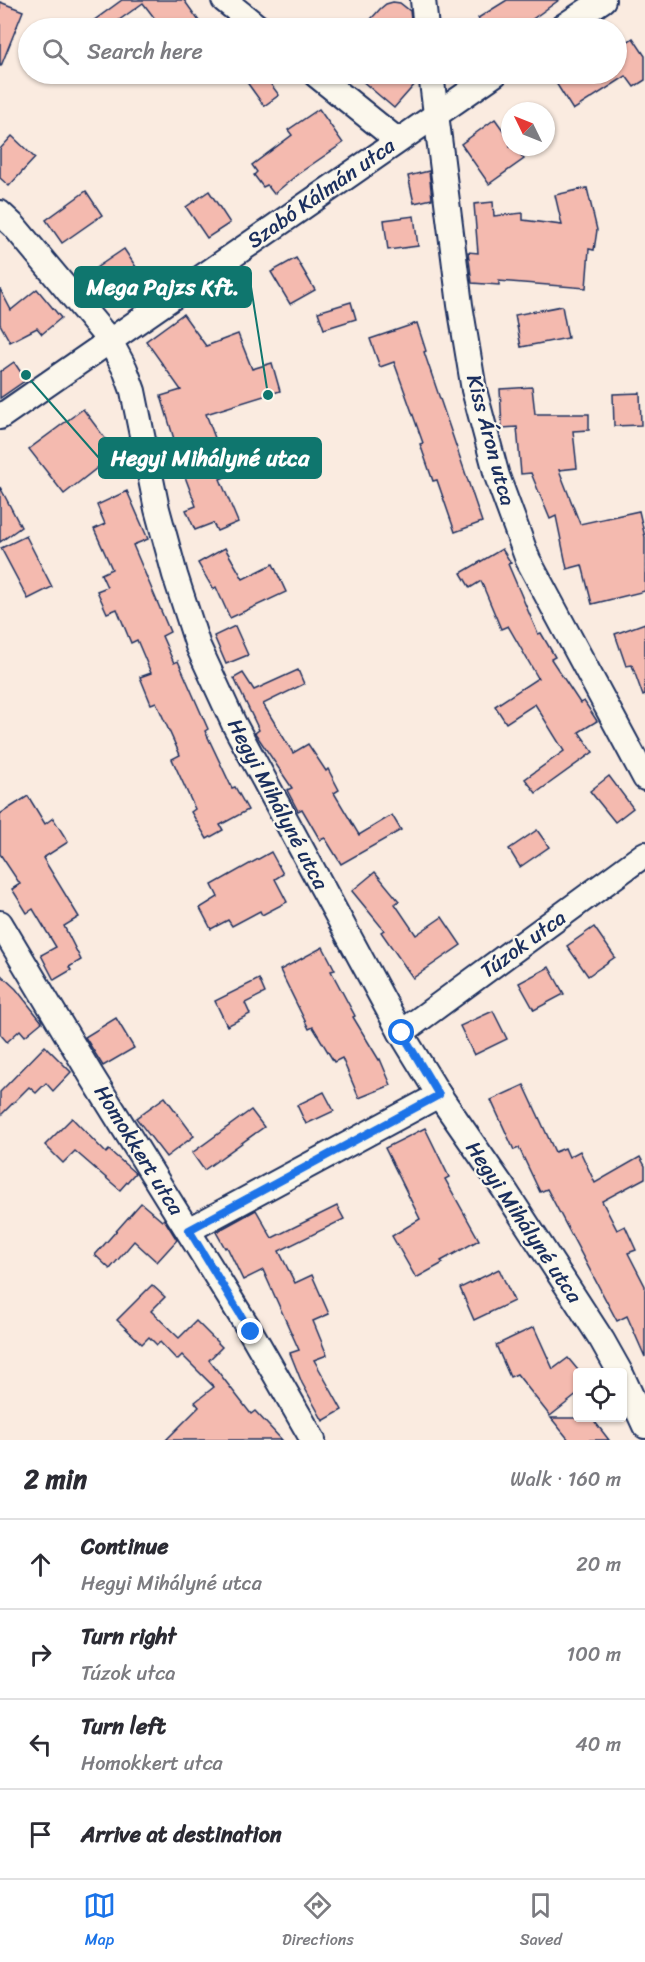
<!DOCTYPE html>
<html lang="en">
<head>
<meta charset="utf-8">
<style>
	body { margin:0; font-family:Sriracha,sans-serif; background:#f2f2f3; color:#2b2b33 }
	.controls { position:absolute; right:18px; bottom:18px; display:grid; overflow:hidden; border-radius:6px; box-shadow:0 2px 4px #0004 }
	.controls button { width:54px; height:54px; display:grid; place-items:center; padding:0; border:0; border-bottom:2px solid #e1e1e2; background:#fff; color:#2b2b33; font:30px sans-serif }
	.compass { position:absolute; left:501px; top:102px; width:54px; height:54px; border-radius:50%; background:#fff; box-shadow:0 2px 4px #0004; rotate:313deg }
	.stop { position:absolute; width:18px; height:18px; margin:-14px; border:4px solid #1a73e8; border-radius:50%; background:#fff }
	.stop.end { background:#1a73e8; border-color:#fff; box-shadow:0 2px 6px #0008 }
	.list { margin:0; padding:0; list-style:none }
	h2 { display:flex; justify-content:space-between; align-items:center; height:78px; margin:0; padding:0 24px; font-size:26px }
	h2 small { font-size:20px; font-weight:400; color:#7c7c81 }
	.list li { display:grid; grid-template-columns:39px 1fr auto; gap:18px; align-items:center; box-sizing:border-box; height:90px; padding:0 24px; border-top:2px solid #e1e1e2 }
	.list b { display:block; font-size:22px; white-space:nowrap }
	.list p { margin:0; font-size:20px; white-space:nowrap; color:#7c7c81 }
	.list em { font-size:20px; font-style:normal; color:#7c7c81 }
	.icon { flex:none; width:33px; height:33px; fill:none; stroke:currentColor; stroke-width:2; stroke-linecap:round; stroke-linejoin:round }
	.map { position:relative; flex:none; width:645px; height:1440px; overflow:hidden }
	.search { position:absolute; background:#fff; box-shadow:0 2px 4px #0004; left:18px; right:18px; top:18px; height:66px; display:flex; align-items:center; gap:15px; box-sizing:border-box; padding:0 21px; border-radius:33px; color:#7c7c81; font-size:22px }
	.sheet { height:438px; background:#fff }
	nav { display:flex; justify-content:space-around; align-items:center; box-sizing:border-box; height:84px; border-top:2px solid #e1e1e2; background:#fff; font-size:16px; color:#7c7c81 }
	nav a { display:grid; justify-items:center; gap:3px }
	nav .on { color:#1a73e8 }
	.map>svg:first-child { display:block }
</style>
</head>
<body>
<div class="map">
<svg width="645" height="1440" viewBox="0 0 645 1440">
	<rect width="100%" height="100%" fill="#faebe0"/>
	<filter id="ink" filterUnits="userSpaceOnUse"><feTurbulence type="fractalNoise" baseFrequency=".0167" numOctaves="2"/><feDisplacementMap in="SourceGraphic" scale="12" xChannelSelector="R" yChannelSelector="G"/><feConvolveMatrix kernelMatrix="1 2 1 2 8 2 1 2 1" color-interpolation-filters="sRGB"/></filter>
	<g filter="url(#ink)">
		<g fill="#f4baaf" stroke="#1b2f5e" stroke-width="1.5">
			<path d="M122,0H184L204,28H162L143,3L108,28H92L89,24Z"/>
			<path d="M507,0H559L520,28H484L478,18Z"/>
			<path d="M0,2L23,11L1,66H0Z"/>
			<path d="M393,2L400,3L410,11L412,28H363L380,9L386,4Z"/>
			<path d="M633,38L645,56V80L634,87L626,76L573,110L556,83L571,74H616V49Z"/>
			<path d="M241,74H263L279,95L264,106Z"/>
			<path d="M354,74H405L416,83L394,108Z"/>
			<path d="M319,109L343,143L298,174L274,194L267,185L263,187L254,175L257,172L252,165L292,135L288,130Z"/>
			<path d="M495,119L510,140V147H515L524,159L489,184L461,144Z"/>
			<path d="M12,136L35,158L9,186L0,178V149Z"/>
			<path d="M429,171L432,199L414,203L408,176Z"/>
			<path d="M587,188L597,230L594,250L589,249L586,288L499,281V285L472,283L468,252L478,253L474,204L493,202L494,216L523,213V220L562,225L555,195Z"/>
			<path d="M86,191L102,215L62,243L46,220Z"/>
			<path d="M209,191L230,223L207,238L186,207Z"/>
			<path d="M414,216L418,246L388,250L384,220Z"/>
			<path d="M124,249L144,279L117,298L96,268Z"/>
			<path d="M296,258L315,290L290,304L271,272Z"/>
			<path d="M0,289L11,310L37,289L61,318L42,334L37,328L10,342L0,324Z"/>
			<path d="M351,302L356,319L324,329L318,312Z"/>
			<path d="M562,306L568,338L521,347L515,315Z"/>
			<path d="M183,314L206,346L238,334L252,369L272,363L280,391L206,414L229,475L220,479L238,522L217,531L213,523L195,530L186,510L196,506L175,450L177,449L161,396L181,390L146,341Z"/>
			<path d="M417,323L426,351L424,352L482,522L455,532L437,480L433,481L420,444L423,443L394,362L380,367L370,339Z"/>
			<path d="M14,362L26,380L0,398V372Z"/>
			<path d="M532,387L535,414H589V430L573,431L577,468L559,470L580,524L639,511L645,537V591L592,604L582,565L567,569L556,516L550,519L531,473L521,474L517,427L502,428L500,389Z"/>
			<path d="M640,393L641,425L614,426L613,394Z"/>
			<path d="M83,409L116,453L64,494L29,449Z"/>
			<path d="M0,487L21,527L0,542Z"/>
			<path d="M127,491L148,539L133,545L170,632L162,636L174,663L178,661L208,729L205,731L232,788L235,787L248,810L220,825L223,830L207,839L191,812L195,809L172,759L180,755L156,702L151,704L140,677L151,673L137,640L131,643L117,609L107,613L97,591L107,587L101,574L112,569L94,529L105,524L97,505Z"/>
			<path d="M26,536L52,587L28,599L1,548Z"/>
			<path d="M225,548L243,579L273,564L286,592L230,618L216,587L213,589L198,563Z"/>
			<path d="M502,549L511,563L508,564L538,634L541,633L555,657L551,659L580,703L584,701L597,721L579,732L593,752L536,793L525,779L564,751L535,704L506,723L495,706L538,678L508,626L501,629L481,581L470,588L461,573Z"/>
			<path d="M645,623V695L643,696L632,665L626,666L615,634Z"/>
			<path d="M235,626L248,655L226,664L214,636Z"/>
			<path d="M298,670L304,684L263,704L293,753L308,744L326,771L328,769L339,790L334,793L359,835L392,815L401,830L341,864L325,838L320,840L302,809L298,811L287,790L292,788L255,733L259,730L234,678L243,673L254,690Z"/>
			<path d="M609,776L633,808L615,822L590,791Z"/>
			<path d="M28,796L45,824L53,818L68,842L43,858L79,917L64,926L81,960L69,967L71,970L54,980L41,955L56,947L33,909L27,913L12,889L20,884L0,854V814Z"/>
			<path d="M537,830L549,847L520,867L509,849Z"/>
			<path d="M271,852L283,874L275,879L287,902L262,915L260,911L232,926L228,920L211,929L200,908L218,897L212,885Z"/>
			<path d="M375,872L399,901L395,904L416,935L442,917L461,945L413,978L381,932L384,930L352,891Z"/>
			<path d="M594,927L615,957L588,976L567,946Z"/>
			<path d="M323,947L335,970L331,971L355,1016L353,1017L379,1060L380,1059L391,1085L359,1098L342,1058L334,1062L313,1027L309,1029L280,970Z"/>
			<path d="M549,967L564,994L534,1010L519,983Z"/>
			<path d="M0,974L16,989L42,1022L25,1036L20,1030L7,1042L0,1034Z"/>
			<path d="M259,979L265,993L245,1003L250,1014L227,1026L215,1001Z"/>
			<path d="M493,1011L507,1039L474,1055L460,1026Z"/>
			<path d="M116,1018L134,1048L103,1066L85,1037Z"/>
			<path d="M45,1046L71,1072L53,1091L46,1083L36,1093L29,1087L0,1116V1092Z"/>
			<path d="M524,1085L555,1152L565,1148L569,1157L580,1151L595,1183L640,1157L645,1166V1178L602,1201L617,1230L625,1226L636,1250L628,1253L645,1286V1357L627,1316L617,1321L547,1189L540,1192L519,1148L514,1150L491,1100Z"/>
			<path d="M324,1092L334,1111L306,1124L297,1105Z"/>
			<path d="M165,1097L194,1136L166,1157L136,1118Z"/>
			<path d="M251,1110L264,1127L204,1170L192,1153Z"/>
			<path d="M72,1118L106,1153L109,1150L135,1173L120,1190L75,1151L63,1163L45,1145Z"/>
			<path d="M425,1128L449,1177L445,1179L479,1240L441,1261L443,1263L416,1278L392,1236L420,1219L385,1148Z"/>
			<path d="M141,1203L162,1221L164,1219L177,1240L157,1262L134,1241L110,1269L95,1255Z"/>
			<path d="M337,1206L344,1219L279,1251L295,1283L312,1275L329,1314L313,1321L327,1355L314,1360L342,1410L323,1421L302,1383L290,1353L299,1350L263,1270L243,1280L227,1247L225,1248L216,1232L256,1210L272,1238Z"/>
			<path d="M499,1269L514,1301L474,1320L460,1288Z"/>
			<path d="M152,1285L165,1297L151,1311L179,1338L196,1321L222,1347L209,1360L251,1414L255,1411L282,1440H166L199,1407L195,1402L214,1387L182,1355L177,1360L160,1342L157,1345L149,1337L142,1344L117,1320Z"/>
			<path d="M534,1327L553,1369L568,1358L578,1370V1394L550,1416L517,1374L510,1377L496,1345Z"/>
			<path d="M551,1418H592L609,1440H569Z"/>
		</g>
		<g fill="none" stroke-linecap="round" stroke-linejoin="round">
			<g stroke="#1b2f5e" stroke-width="28">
				<g id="street">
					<path d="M224,0L259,28"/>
					<path d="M423,0L426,28"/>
					<path d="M561,28L603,0"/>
					<path d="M315,74L397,140"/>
					<path d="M431,74L460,305L474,390L497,476L528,560L645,778"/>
					<path d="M0,213L14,226L110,341L125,369L133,391L157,509L175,575L198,646L234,724L401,1033L439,1095L504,1189L602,1340L620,1372"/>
					<path d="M0,417L495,74"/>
					<path d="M0,923L91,1075L251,1332L313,1440"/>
					<path d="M401,1033L645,854"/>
					<path d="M189,1230L439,1095"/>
					<path d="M622,1376L645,1426"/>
				</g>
			</g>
			<use href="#street" stroke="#fbf7ec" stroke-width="24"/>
		</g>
	</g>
	<g fill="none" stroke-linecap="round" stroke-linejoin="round" filter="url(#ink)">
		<path stroke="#1a73e8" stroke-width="8" d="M251,1332L189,1230L439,1095L402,1033"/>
	</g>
	<g text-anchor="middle" stroke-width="4.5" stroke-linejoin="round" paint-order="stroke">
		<g font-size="21" fill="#1b2f5e" stroke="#fbf7ec">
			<text transform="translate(321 193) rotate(-35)" y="7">Szabó Kálmán utca</text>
			<text transform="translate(491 440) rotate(75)" y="7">Kiss Áron utca</text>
			<text transform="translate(278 804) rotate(62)" y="7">Hegyi Mihályné utca</text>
			<text transform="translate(523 944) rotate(-36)" y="7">Túzok utca</text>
			<text transform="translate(139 1150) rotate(58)" y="7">Homokkert utca</text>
			<text transform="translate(524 1222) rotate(56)" y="7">Hegyi Mihályné utca</text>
		</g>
	</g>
	<path fill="none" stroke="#0f766e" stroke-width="2" d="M268 395L251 287M26 375L99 458"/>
	<g fill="#0f766e" stroke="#fbf7ec" stroke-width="2">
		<circle cx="268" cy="395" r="6"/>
		<circle cx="26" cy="375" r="6"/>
	</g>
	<g fill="#0f766e" stroke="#0f766e" stroke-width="2">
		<rect x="75" y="267" width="176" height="40" rx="6"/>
		<rect x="99" y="438" width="222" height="40" rx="6"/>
	</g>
	<g font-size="22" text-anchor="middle" font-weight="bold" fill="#fff">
		<text x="163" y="295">Mega Pajzs Kft.</text>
		<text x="210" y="466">Hegyi Mihályné utca</text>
	</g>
</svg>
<div class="controls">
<button><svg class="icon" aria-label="locate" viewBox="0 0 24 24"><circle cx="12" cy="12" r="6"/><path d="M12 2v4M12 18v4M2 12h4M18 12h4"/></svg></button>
</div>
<svg class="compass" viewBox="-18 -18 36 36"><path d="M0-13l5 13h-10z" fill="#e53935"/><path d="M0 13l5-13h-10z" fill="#7c7c81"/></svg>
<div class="stop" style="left:402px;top:1033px"></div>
<div class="stop end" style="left:251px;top:1332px"></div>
<div class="search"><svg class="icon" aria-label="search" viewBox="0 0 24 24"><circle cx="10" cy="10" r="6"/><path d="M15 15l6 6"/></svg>Search here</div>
</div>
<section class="sheet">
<h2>2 min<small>Walk · 160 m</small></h2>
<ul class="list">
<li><svg class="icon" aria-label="ahead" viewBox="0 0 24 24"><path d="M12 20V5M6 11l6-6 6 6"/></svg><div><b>Continue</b><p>Hegyi Mihályné utca</p></div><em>20 m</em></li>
<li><svg class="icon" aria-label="right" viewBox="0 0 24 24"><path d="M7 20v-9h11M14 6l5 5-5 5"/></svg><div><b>Turn right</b><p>Túzok utca</p></div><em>100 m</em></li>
<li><svg class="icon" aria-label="left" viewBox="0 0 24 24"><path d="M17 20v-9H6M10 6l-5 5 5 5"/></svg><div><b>Turn left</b><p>Homokkert utca</p></div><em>40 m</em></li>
<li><svg class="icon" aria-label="arrive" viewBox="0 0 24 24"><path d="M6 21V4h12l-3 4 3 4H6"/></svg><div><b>Arrive at destination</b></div></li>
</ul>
</section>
<nav>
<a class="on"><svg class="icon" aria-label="map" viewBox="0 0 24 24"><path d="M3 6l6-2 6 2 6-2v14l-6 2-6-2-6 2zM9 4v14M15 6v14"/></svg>Map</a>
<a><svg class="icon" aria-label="directions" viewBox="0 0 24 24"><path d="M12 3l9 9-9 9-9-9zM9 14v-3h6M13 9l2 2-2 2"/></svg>Directions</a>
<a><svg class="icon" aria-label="saved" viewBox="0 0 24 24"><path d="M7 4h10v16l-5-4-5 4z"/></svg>Saved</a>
</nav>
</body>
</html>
